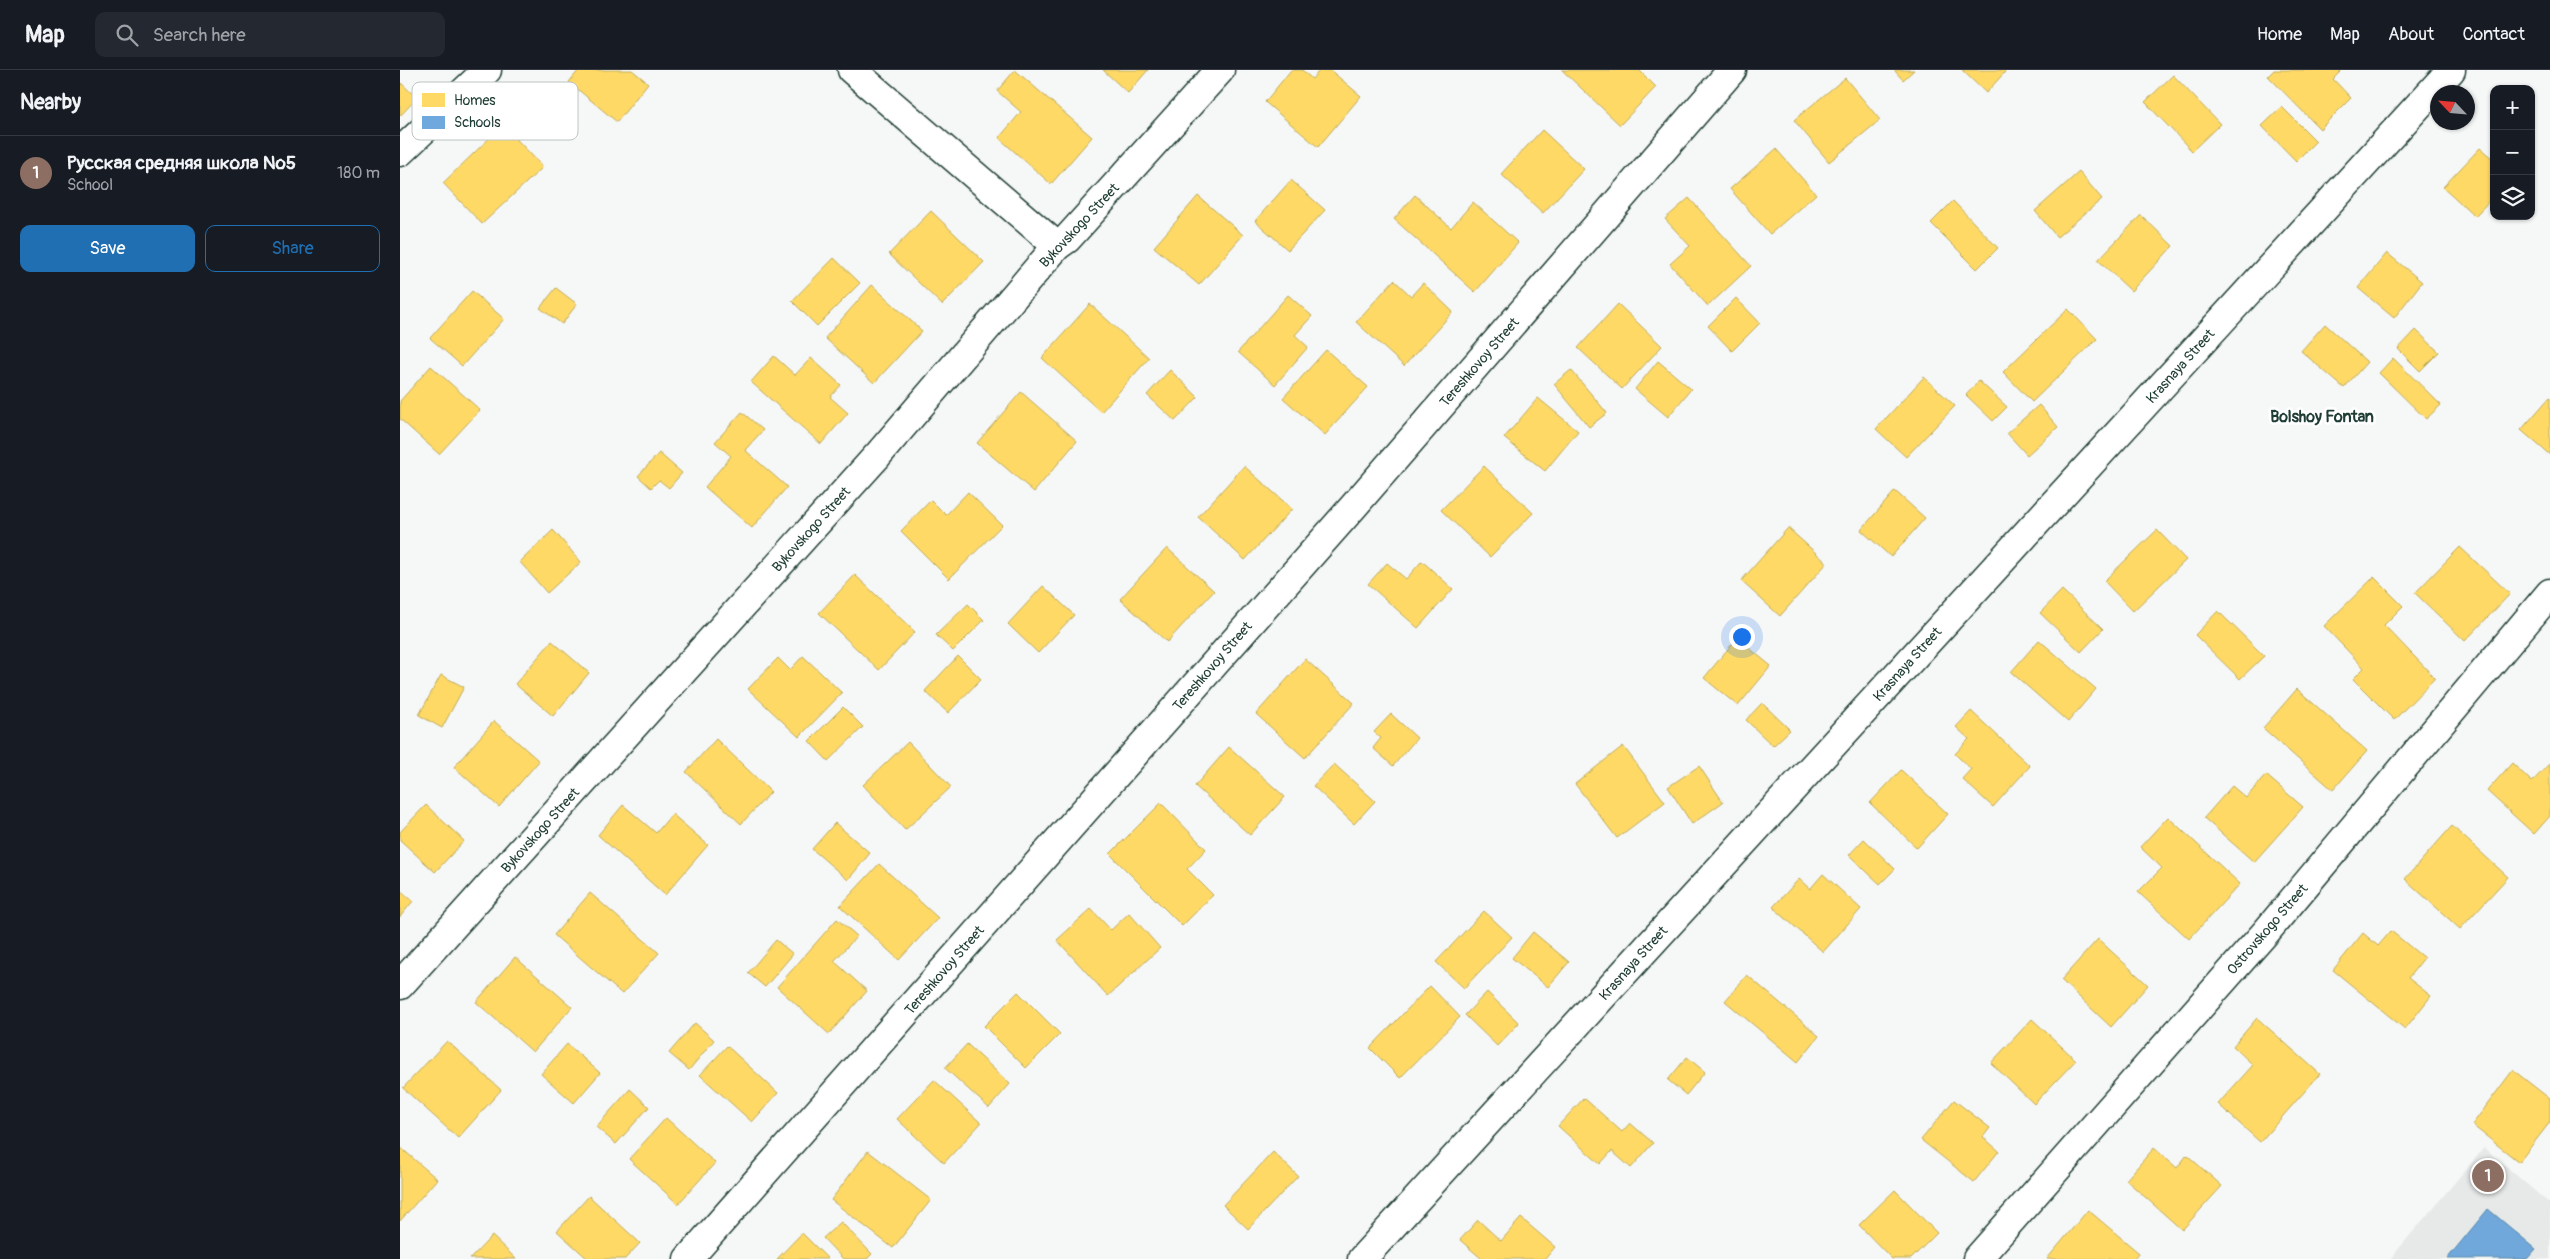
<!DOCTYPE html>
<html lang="en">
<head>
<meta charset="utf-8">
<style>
	body { margin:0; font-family:Pangolin,sans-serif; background:#242831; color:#f1f3f6 }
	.controls { position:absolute; right:15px; top:15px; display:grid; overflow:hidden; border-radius:10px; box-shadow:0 1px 4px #0004 }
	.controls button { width:45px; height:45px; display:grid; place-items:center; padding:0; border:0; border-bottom:1px solid #363941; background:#171b24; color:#f1f3f6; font:25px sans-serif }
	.compass { position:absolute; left:2030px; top:15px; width:45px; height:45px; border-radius:50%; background:#171b24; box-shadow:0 1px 4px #0004; rotate:296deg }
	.you { position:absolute; left:1341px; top:566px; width:18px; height:18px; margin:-12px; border:4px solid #fff; border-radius:50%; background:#1a73e8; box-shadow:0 0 0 8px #1a73e833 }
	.badge { display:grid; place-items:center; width:32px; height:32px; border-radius:50%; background:#1f6fb2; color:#fff; font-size:16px; font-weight:700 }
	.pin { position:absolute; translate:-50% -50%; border:2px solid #fff; box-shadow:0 1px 5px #0006 }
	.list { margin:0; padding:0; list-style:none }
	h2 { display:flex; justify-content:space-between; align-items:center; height:65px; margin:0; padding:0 20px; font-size:21px }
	h2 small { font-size:16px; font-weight:400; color:#9ea1a6 }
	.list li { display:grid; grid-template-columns:32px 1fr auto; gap:15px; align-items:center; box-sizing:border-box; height:75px; padding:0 20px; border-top:1px solid #363941 }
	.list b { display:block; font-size:19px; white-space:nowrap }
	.list p { margin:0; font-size:16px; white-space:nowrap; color:#9ea1a6 }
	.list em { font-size:16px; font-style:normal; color:#9ea1a6 }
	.actions { display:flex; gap:10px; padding:15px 20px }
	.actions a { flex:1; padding:11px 0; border:1px solid #1f6fb2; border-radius:10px; text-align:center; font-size:18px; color:#1f6fb2 }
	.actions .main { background:#1f6fb2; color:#fff }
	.icon { flex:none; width:28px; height:28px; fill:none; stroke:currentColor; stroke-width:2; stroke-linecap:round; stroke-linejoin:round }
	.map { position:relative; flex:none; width:2150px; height:1189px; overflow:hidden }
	header { display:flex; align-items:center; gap:30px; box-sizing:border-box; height:70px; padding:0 25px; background:#171b24; border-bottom:1px solid #363941 }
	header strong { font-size:24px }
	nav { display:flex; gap:28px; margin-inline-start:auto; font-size:18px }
	.search { width:350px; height:45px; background:#242831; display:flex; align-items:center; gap:12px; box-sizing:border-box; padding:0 18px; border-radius:10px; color:#9ea1a6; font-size:19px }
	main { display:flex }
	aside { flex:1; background:#171b24 }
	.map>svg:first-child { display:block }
</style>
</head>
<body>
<header>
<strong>Map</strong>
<div class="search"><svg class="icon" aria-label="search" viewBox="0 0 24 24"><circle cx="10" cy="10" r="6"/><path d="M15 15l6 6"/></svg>Search here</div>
<nav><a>Home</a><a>Map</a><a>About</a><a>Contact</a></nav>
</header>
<main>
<aside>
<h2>Nearby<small></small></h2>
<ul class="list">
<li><span class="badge" style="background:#8d6e63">1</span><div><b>Русская средняя школа №5</b><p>School</p></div><em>180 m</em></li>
</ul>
<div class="actions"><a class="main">Save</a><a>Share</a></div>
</aside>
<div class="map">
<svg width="2150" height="1189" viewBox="0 0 2150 1189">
	<rect width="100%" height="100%" fill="#f6f7f7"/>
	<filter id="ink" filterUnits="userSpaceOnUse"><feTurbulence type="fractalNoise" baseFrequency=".02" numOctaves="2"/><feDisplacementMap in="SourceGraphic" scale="10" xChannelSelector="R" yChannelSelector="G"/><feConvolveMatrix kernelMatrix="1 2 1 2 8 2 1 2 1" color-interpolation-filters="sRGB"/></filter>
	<g filter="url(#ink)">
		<path fill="#e6e9e8" d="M2084,1078L2150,1134V1189H1990Z"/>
		<g fill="#ffd966" stroke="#bcaa57">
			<path d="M179,0H232L248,13L217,52L169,12Z"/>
			<path d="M615,0L692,67L651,114L599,68L621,42L597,21Z"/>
			<path d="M703,0H748L728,23Z"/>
			<path d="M891,0H902L912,9L920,0H930L961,26L918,77L865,32Z"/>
			<path d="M1162,0H1239L1256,17L1220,55Z"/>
			<path d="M1494,0H1514L1503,10Z"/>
			<path d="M1562,0H1603L1605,2L1586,23Z"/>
			<path d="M1874,0H1942L1933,9L1951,28L1920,59L1868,6Z"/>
			<path d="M1773,5L1820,54L1792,81L1745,32Z"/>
			<path d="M1445,8L1480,50L1429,92L1394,50Z"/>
			<path d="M0,12L17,28L0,46Z"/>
			<path d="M1882,37L1916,71L1896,91L1862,56Z"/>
			<path d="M103,55L143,97L82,154L43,113Z"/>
			<path d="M1142,60L1184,99L1143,143L1101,104Z"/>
			<path d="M2080,78L2094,90V126L2075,146L2043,117Z"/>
			<path d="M1376,79L1416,124L1370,164L1330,119Z"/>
			<path d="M1679,102L1702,129L1657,167L1635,141Z"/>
			<path d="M891,110L925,140L888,180L855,151Z"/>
			<path d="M1015,125L1051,158L1073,132L1118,173L1075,222L994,149Z"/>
			<path d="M798,126L843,165L799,215L754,177Z"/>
			<path d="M1289,128L1351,196L1308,236L1270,194L1290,176L1265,149Z"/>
			<path d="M1553,131L1598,178L1577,199L1531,153Z"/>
			<path d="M531,141L584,192L542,235L489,184Z"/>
			<path d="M1741,145L1773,176L1731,221L1698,190Z"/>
			<path d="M1987,183L2022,212L1994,248L1958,218Z"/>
			<path d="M434,188L460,213L417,256L392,231Z"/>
			<path d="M994,210L1011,226L1023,213L1053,242L1004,296L956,252Z"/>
			<path d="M472,215L522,261L474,313L425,268Z"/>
			<path d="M156,218L177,234L162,254L140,238Z"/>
			<path d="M72,221L104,249L62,296L30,268Z"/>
			<path d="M888,225L912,246L895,265L908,277L875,315L838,282Z"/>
			<path d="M1336,228L1360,253L1332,281L1308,256Z"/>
			<path d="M690,234L749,288L701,342L642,288Z"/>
			<path d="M1218,234L1262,276L1222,319L1178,278Z"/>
			<path d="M1668,239L1697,269L1632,332L1603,302Z"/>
			<path d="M1925,254L1967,292L1944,318L1901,281Z"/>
			<path d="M2016,260L2039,282L2020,301L1998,279Z"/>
			<path d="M926,280L968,317L925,365L883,328Z"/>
			<path d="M374,286L395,305L411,288L441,315L430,327L448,343L421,374L351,312Z"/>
			<path d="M1993,288L2041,335L2026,349L1979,303Z"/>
			<path d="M1258,291L1291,319L1268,347L1235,319Z"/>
			<path d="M31,296L80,340L39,384L0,349V331Z"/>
			<path d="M770,300L798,327L775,351L747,325Z"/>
			<path d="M1171,300L1207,343L1189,357L1154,314Z"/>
			<path d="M1524,307L1555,336L1506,387L1476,359Z"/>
			<path d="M1579,311L1607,337L1593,351L1566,325Z"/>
			<path d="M621,322L677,371L634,422L577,373Z"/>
			<path d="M2150,327V385L2121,360Z"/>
			<path d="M1138,328L1178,361L1145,401L1104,368Z"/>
			<path d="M1639,335L1658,357L1627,385L1607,363Z"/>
			<path d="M342,342L363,360L345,380L387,417L352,458L305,417L331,386L315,372Z"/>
			<path d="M259,383L282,403L269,418L259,410L251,418L238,406Z"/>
			<path d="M844,396L892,439L845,490L798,447Z"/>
			<path d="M1084,396L1133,443L1090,487L1041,440Z"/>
			<path d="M1495,421L1525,448L1491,487L1461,460Z"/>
			<path d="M568,422L602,455L549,509L501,461L531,430L546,445Z"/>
			<path d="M1388,458L1427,493L1380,546L1341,511Z"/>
			<path d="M153,460L181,492L147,523L120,492Z"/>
			<path d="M1757,460L1786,490L1733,541L1704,511Z"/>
			<path d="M2060,477L2110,524L2065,571L2015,523Z"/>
			<path d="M767,478L814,521L767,572L720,529Z"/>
			<path d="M1022,491L1053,519L1018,558L968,514L987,493L1006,509Z"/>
			<path d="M455,505L515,562L479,600L419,543Z"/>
			<path d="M1974,507L2003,536L1984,555L2035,608L1994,650L1953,609L1964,598L1924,556Z"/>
			<path d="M643,516L674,545L638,583L608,554Z"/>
			<path d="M1662,520L1703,559L1681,582L1640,543Z"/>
			<path d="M568,534L584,550L553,581L536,565Z"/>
			<path d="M1818,541L1864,586L1840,609L1795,565Z"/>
			<path d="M1337,568L1371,596L1338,636L1304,608Z"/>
			<path d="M1639,570L1696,619L1668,652L1611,602Z"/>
			<path d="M152,571L189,603L153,646L115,614Z"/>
			<path d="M403,586L442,623L399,667L348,619L378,588L390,600Z"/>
			<path d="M558,586L581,609L548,643L525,621Z"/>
			<path d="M905,589L954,633L905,688L856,644Z"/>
			<path d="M41,605L64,617L42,658L19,645Z"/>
			<path d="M1897,619L1967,681L1933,720L1863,658Z"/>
			<path d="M1362,633L1390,660L1373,676L1346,650Z"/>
			<path d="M443,637L463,657L428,691L409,671Z"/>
			<path d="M1571,641L1630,696L1593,737L1562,709L1571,699L1555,684L1569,669L1556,657Z"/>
			<path d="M991,644L1017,668L993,696L973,678L981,668L974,662Z"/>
			<path d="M94,651L139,691L99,737L54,697Z"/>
			<path d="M316,669L371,722L341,754L286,702Z"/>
			<path d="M508,672L551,717L505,760L463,715Z"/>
			<path d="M1223,676L1265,732L1217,768L1175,714Z"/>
			<path d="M829,677L885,727L850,765L795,716Z"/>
			<path d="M2112,693L2132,712L2150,693V746L2134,764L2087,721Z"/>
			<path d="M934,694L975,731L954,754L913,716Z"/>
			<path d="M1299,696L1323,732L1292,754L1268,717Z"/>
			<path d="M1501,700L1548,744L1517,778L1470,733Z"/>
			<path d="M1866,705L1903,737L1854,792L1804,748L1832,716L1846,728Z"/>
			<path d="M761,733L806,779L787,799L813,825L782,856L710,784Z"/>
			<path d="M26,735L64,771L35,802L0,770V762Z"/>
			<path d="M223,735L256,763L272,744L308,775L265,825L198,765Z"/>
			<path d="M1768,747L1840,814L1789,869L1738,822L1762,798L1740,777Z"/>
			<path d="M435,753L470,783L448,810L412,779Z"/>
			<path d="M2052,756L2108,807L2060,859L2005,809Z"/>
			<path d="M1464,769L1495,799L1480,814L1449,785Z"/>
			<path d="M479,794L538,848L499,890L440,836Z"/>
			<path d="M1423,804L1461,839L1423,882L1373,837L1399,809L1410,819Z"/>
			<path d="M0,820L13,831L0,847Z"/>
			<path d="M190,823L259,883L222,924L154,865Z"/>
			<path d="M691,839L711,860L729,843L760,878L708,926L657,870Z"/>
			<path d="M1084,841L1112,867L1064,918L1036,892Z"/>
			<path d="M437,849L457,866L434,891L467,921L429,964L377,917Z"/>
			<path d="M1991,861L2024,888L2008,908L2031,926L2005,959L1933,900L1963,863L1978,876Z"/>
			<path d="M1133,862L1169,892L1148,917L1112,888Z"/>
			<path d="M1698,869L1748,915L1711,957L1661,910Z"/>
			<path d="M376,870L393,884L365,917L348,903Z"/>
			<path d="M115,887L172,937L133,982L76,932Z"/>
			<path d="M1347,905L1419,966L1398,992L1325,931Z"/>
			<path d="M1030,916L1060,947L1000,1008L970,978Z"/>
			<path d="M618,922L660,964L626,998L584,956Z"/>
			<path d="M1087,922L1119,953L1097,976L1065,945Z"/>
			<path d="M1857,948L1920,1004L1860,1072L1818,1034L1853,995L1833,976Z"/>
			<path d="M1632,949L1676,990L1634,1034L1591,993Z"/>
			<path d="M295,953L314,970L289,1000L269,983Z"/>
			<path d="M47,971L101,1020L58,1068L3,1018Z"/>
			<path d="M167,974L200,1003L174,1033L141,1004Z"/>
			<path d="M567,974L610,1014L589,1038L545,998Z"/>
			<path d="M327,976L378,1023L352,1052L300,1005Z"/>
			<path d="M1287,987L1305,1002L1286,1025L1268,1010Z"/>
			<path d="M2113,1000L2150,1029V1052L2119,1092L2072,1055Z"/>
			<path d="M534,1010L581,1053L544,1093L497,1049Z"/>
			<path d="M230,1019L249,1037L216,1074L196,1057Z"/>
			<path d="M1184,1028L1222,1062L1230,1053L1253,1073L1231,1098L1212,1081L1200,1094L1158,1056Z"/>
			<path d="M1554,1030L1590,1058L1583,1067L1599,1081L1574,1112L1521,1070Z"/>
			<path d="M266,1048L315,1093L278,1134L229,1089Z"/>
			<path d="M0,1077L37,1109L0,1151Z"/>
			<path d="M1754,1078L1777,1098L1787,1085L1822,1116L1782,1160L1726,1110Z"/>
			<path d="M468,1081L531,1130L493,1178L431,1130Z"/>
			<path d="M873,1082L898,1106L848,1159L823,1135Z"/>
			<path d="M1495,1120L1537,1163L1511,1189H1492L1459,1155Z"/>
			<path d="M189,1126L240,1173L225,1189H188L157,1161Z"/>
			<path d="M1688,1140L1739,1183L1734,1189H1647Z"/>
			<path d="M1121,1148L1155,1177L1145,1189H1082L1060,1170L1078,1150L1101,1171Z"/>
			<path d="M441,1152L472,1184L467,1189H443L423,1168Z"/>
			<path d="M402,1163L428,1189H377Z"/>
			<path d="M92,1166L116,1189H70Z"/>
		</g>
		<path fill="#6fa8dc" stroke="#5788aa" d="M2088,1139L2136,1179L2127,1189H2047Z"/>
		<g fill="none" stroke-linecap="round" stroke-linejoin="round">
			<g stroke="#1f3d34" stroke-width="31">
				<g id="minor">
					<path d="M452,0L657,176"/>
					<path d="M0,82L87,0"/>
					<path d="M0,915L478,385L657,176L667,169L820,0"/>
					<path d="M288,1189L953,437L1332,0"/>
					<path d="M962,1189L2051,0"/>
					<path d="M1577,1189L1866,862L2150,523"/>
				</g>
			</g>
			<use href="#minor" stroke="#fff" stroke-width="28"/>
		</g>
	</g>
	<g text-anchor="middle" stroke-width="5" stroke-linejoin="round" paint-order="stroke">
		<g font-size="14" fill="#1f3d34" stroke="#fff">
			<text transform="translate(679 155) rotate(-47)" y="5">Bykovskogo Street</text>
			<text transform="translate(1079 292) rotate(-49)" y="5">Tereshkovoy Street</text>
			<text transform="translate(1780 296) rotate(-48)" y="5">Krasnaya Street</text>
			<text transform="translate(411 459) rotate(-48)" y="5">Bykovskogo Street</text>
			<text transform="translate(1507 594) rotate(-48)" y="5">Krasnaya Street</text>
			<text transform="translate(812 596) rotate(-49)" y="5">Tereshkovoy Street</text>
			<text transform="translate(140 760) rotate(-48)" y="5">Bykovskogo Street</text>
			<text transform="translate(1867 859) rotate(-49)" y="5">Ostrovskogo Street</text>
			<text transform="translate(1233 893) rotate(-48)" y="5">Krasnaya Street</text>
			<text transform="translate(544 900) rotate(-49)" y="5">Tereshkovoy Street</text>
		</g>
		<g font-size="16" font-weight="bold" fill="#1f3d34" stroke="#fff">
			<text x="1922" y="352">Bolshoy Fontan</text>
		</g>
	</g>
	<rect x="12" y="12" width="166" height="58" rx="8" fill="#fff" stroke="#bcc5c2" stroke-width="1"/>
	<rect x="22" y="23" width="23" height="14" fill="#ffd966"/>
	<rect x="22" y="46" width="23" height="13" fill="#6fa8dc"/>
	<g font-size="14" fill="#1f3d34">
		<text x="54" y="35">Homes</text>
		<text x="54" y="57">Schools</text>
	</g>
</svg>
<div class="controls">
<button>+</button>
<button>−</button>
<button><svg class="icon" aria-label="layers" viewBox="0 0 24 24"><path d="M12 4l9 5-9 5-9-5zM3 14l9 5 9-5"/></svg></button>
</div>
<svg class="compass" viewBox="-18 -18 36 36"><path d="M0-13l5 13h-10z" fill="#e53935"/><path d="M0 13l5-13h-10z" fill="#9ea1a6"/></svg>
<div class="you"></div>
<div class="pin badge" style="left:2088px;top:1106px;background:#8d6e63">1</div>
</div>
</main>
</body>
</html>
